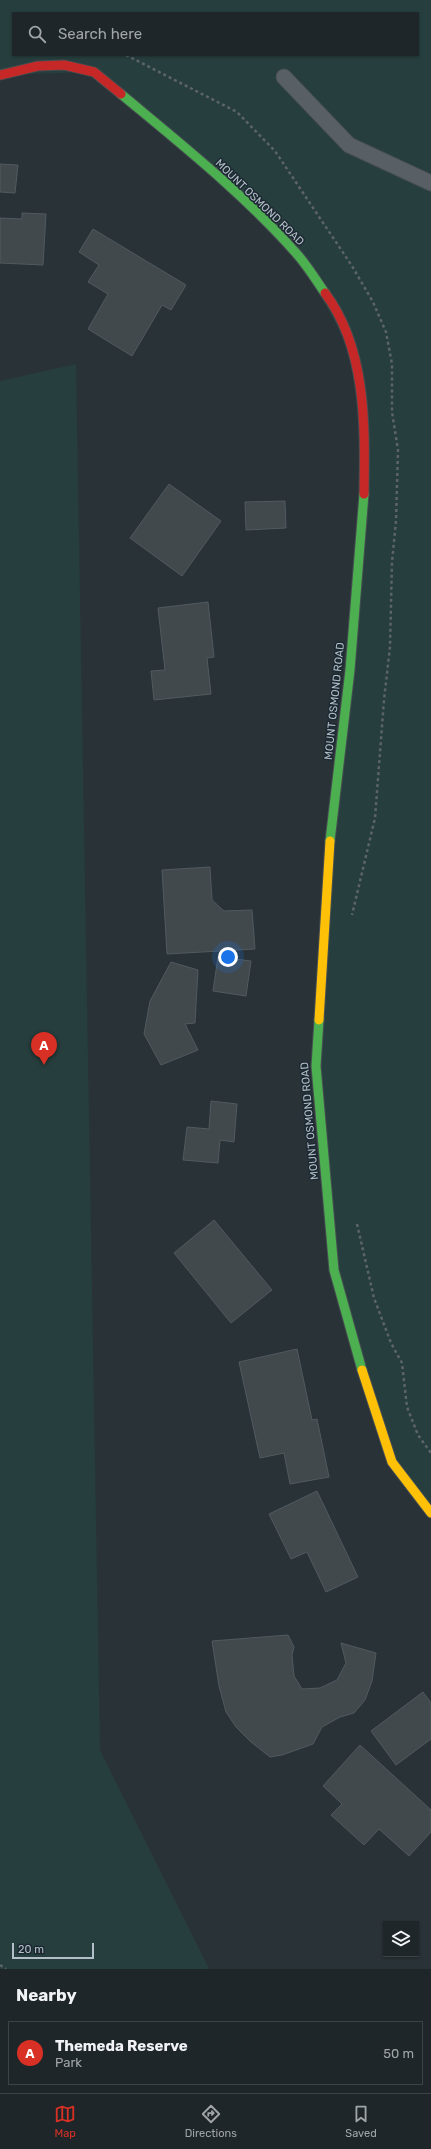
<!DOCTYPE html>
<html lang="en">
<head>
<meta charset="utf-8">
<style>
	body { margin:0; font-family:Rubik,sans-serif; background:#2c3235; color:#f1f3f6 }
	.controls { position:absolute; right:12px; bottom:12px; display:grid; overflow:hidden; border-radius:0px; box-shadow:0 1px 3px #0004 }
	.controls button { width:36px; height:36px; display:grid; place-items:center; padding:0; border:0; border-bottom:1px solid #3c4346; background:#1f2629; color:#f1f3f6; font:20px sans-serif }
	.scale { position:absolute; left:12px; bottom:10px; width:82px; box-sizing:border-box; padding-left:4px; border:2px solid #b3bfc8; border-top:0; font-size:11px; line-height:14px; white-space:nowrap; color:#b3bfc8; -webkit-text-stroke:3px #1d2932; paint-order:stroke }
	.you { position:absolute; left:228px; top:957px; width:14px; height:14px; margin:-10px; border:3px solid #fff; border-radius:50%; background:#1a73e8; box-shadow:0 0 0 6px #1a73e833 }
	.badge { display:grid; place-items:center; width:26px; height:26px; border-radius:50%; background:#d93025; color:#fff; font-size:13px; font-weight:700 }
	.pin { position:absolute; translate:-50% -33px; filter:drop-shadow(0 1px 2px #0008) }
	.pin::after { content:''; position:absolute; top:21px; width:14px; height:12px; background:inherit; clip-path:polygon(0 0,100% 0,50% 100%) }
	.list { margin:0; padding:0; list-style:none }
	h2 { display:flex; justify-content:space-between; align-items:center; height:52px; margin:0; padding:0 16px; font-size:17px }
	h2 small { font-size:13px; font-weight:400; color:#a1a5a8 }
	.list li { display:grid; grid-template-columns:26px 1fr auto; gap:12px; align-items:center; box-sizing:border-box; height:64px; margin:0 8px 8px; padding:0 8px; border:1px solid #3c4346; border-radius:0px }
	.list b { display:block; font-size:15px; white-space:nowrap }
	.list p { margin:0; font-size:13px; white-space:nowrap; color:#a1a5a8 }
	.list em { font-size:13px; font-style:normal; color:#a1a5a8 }
	.icon { flex:none; width:22px; height:22px; fill:none; stroke:currentColor; stroke-width:2; stroke-linecap:round; stroke-linejoin:round }
	.map { position:relative; flex:none; width:431px; height:1969px; overflow:hidden }
	.search { position:absolute; background:#1f2629; box-shadow:0 1px 3px #0004; left:12px; right:12px; top:12px; height:44px; display:flex; align-items:center; gap:10px; box-sizing:border-box; padding:0 14px; border-radius:0px; color:#a1a5a8; font-size:15px }
	.sheet { height:124px; background:#1f2629 }
	nav { display:flex; justify-content:space-around; align-items:center; box-sizing:border-box; height:56px; border-top:1px solid #3c4346; background:#1f2629; font-size:11px; color:#a1a5a8 }
	nav a { display:grid; justify-items:center; gap:2px }
	nav .on { color:#d93025 }
	.map>svg:first-child { display:block }
</style>
</head>
<body>
<div class="map">
<svg width="431" height="1969" viewBox="0 0 431 1969">
	<rect width="100%" height="100%" fill="#293237"/>
	<g fill="#263e3d" fill-rule="evenodd">
		<path d="M0,0H431V1513L392,1462L334,1270L316,1066L363,518L355,358L297,254L94,72L0,75ZM13,13H418V55H13Z"/>
		<path d="M76,364L100,1750L209,1969H0V381Z"/>
	</g>
	<g fill="#41494d" stroke="#515a5f">
		<path d="M0,164L18,165L15,193L0,192Z"/>
		<path d="M22,213L46,214L43,265L0,263V218L22,219Z"/>
		<path d="M93,229L186,285L171,310L162,305L132,356L88,329L108,294L88,282L99,265L79,252Z"/>
		<path d="M169,484L221,521L182,576L130,538Z"/>
		<path d="M285,501L286,528L246,530L245,502Z"/>
		<path d="M208,602L214,657L207,658L211,694L154,700L151,671L165,670L158,608Z"/>
		<path d="M210,867L212,900L224,911L252,910L255,949L167,954L162,870Z"/>
		<path d="M218,957L251,961L246,996L213,991Z"/>
		<path d="M171,962L198,970L195,1023L185,1024L198,1050L161,1065L144,1034L150,1001Z"/>
		<path d="M211,1101L237,1104L234,1142L220,1140L218,1163L183,1160L187,1127L209,1129Z"/>
		<path d="M214,1220L272,1290L231,1323L174,1253Z"/>
		<path d="M297,1349L312,1420L317,1419L329,1477L290,1484L284,1453L260,1458L239,1362Z"/>
		<path d="M317,1491L358,1577L326,1592L307,1552L291,1559L269,1514Z"/>
		<path d="M288,1635L294,1647L292,1655L294,1676L302,1689L320,1688L337,1680L346,1663L341,1643L376,1653L372,1681L365,1700L354,1713L340,1717L322,1727L313,1744L282,1755L270,1757L251,1742L236,1727L226,1712L219,1686L212,1641Z"/>
		<path d="M423,1692L431,1703V1739L396,1765L371,1731Z"/>
		<path d="M360,1745L431,1810V1832L409,1856L379,1829L364,1845L331,1815L342,1804L323,1786Z"/>
	</g>
	<g fill="none" stroke-linecap="round" stroke-linejoin="round">
		<g stroke="#474e52" stroke-width="17">
			<path id="lane" d="M284,77L349,145L431,183"/>
		</g>
		<g stroke="#474e52" stroke-width="11">
			<g id="fast">
				<path d="M121,94C181,144 244,194 296,253C307,265 316,280 325,293"/>
				<path d="M330,841L350,670L364,494"/>
				<path d="M319,1020L316,1066L334,1270L362,1370"/>
			</g>
		</g>
		<g stroke="#474e52" stroke-width="11">
			<g id="slow">
				<path d="M319,1020L330,841"/>
				<path d="M362,1370L392,1462L431,1513"/>
			</g>
		</g>
		<g stroke="#474e52" stroke-width="11">
			<g id="jam">
				<path d="M0,75L38,66L64,65L94,72L121,94"/>
				<path d="M325,293C367,349 365,427 364,494"/>
			</g>
		</g>
		<g stroke="#5d6469" stroke-width="2.5" stroke-dasharray="3 3" stroke-linecap="butt">
			<path d="M126,55L237,112L275,151L352,266L373,302L386,332L392,364V412L398,450L396,521L392,562L390,647L384,700L375,818L352,915"/>
			<path d="M357,1224L374,1298L391,1343L402,1363L407,1407L418,1435L431,1453"/>
			<path d="M0,1965L6,1969"/>
		</g>
		<use href="#lane" stroke="#596065" stroke-width="15"/>
		<use href="#fast" stroke="#4caf50" stroke-width="9"/>
		<use href="#slow" stroke="#ffc107" stroke-width="9"/>
		<use href="#jam" stroke="#c62828" stroke-width="9"/>
	</g>
	<g text-anchor="middle" stroke-width="3" stroke-linejoin="round" paint-order="stroke">
		<g font-size="11" fill="#b3bfc8" stroke="#1d2932">
			<text transform="translate(260 202) rotate(44)" y="4">MOUNT OSMOND ROAD</text>
			<text transform="translate(334 701) rotate(-84)" y="4">MOUNT OSMOND ROAD</text>
			<text transform="translate(309 1121) rotate(-95)" y="4">MOUNT OSMOND ROAD</text>
		</g>
	</g>
</svg>
<div class="controls">
<button><svg class="icon" aria-label="layers" viewBox="0 0 24 24"><path d="M12 4l9 5-9 5-9-5zM3 14l9 5 9-5"/></svg></button>
</div>
<div class="scale">20 m</div>
<div class="you"></div>
<div class="pin badge" style="left:44px;top:1065px">A</div>
<div class="search"><svg class="icon" aria-label="search" viewBox="0 0 24 24"><circle cx="10" cy="10" r="6"/><path d="M15 15l6 6"/></svg>Search here</div>
</div>
<section class="sheet">
<h2>Nearby<small></small></h2>
<ul class="list">
<li><span class="badge">A</span><div><b>Themeda Reserve</b><p>Park</p></div><em>50 m</em></li>
</ul>
</section>
<nav>
<a class="on"><svg class="icon" aria-label="map" viewBox="0 0 24 24"><path d="M3 6l6-2 6 2 6-2v14l-6 2-6-2-6 2zM9 4v14M15 6v14"/></svg>Map</a>
<a><svg class="icon" aria-label="directions" viewBox="0 0 24 24"><path d="M12 3l9 9-9 9-9-9zM9 14v-3h6M13 9l2 2-2 2"/></svg>Directions</a>
<a><svg class="icon" aria-label="saved" viewBox="0 0 24 24"><path d="M7 4h10v16l-5-4-5 4z"/></svg>Saved</a>
</nav>
</body>
</html>
